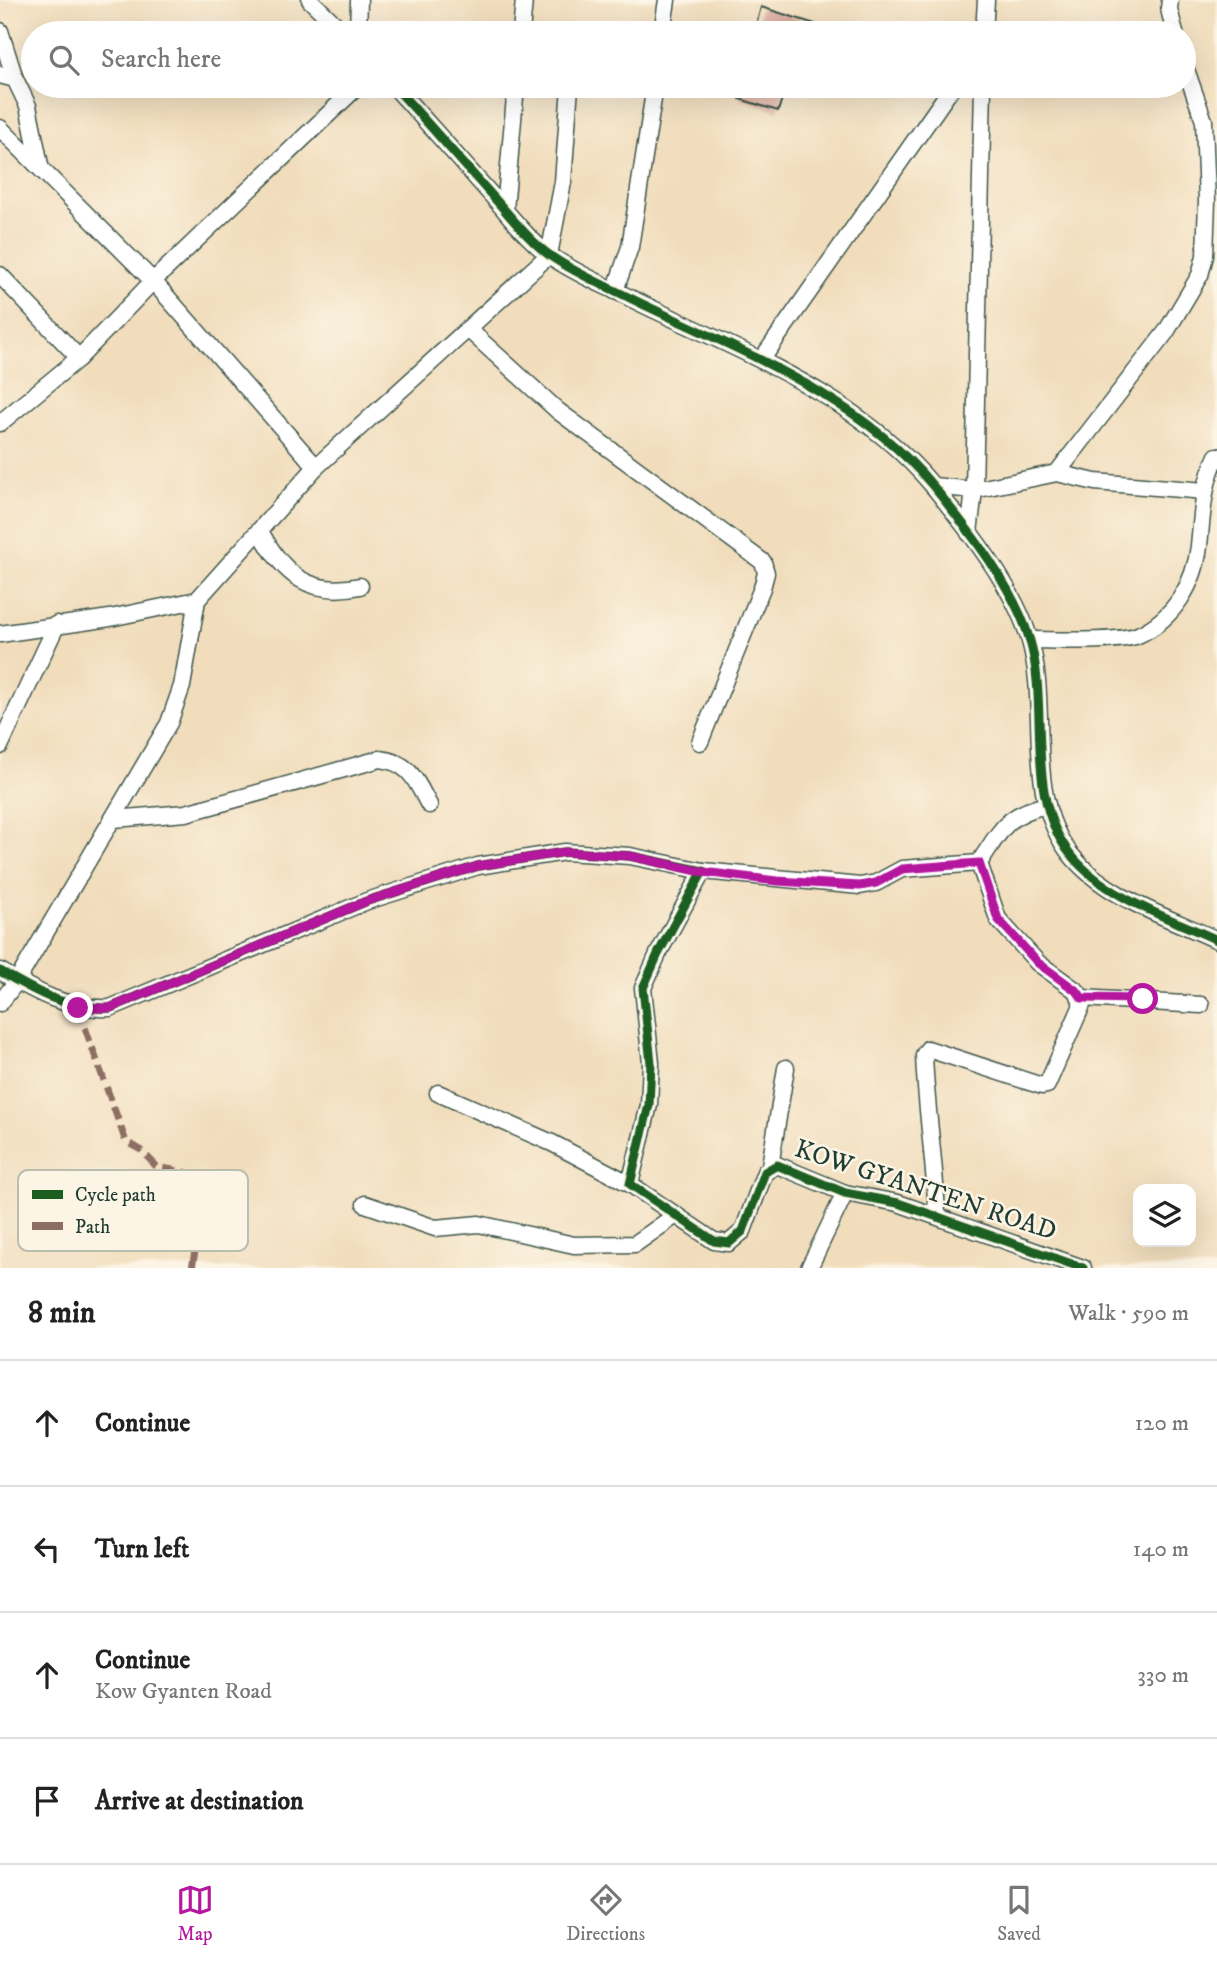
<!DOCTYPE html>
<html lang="en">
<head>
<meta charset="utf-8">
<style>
	body { margin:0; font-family:"IM FELL DW Pica",serif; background:#f6f6f6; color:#222 }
	.controls { position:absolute; right:21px; bottom:21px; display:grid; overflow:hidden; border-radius:14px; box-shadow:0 7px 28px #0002 }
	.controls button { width:63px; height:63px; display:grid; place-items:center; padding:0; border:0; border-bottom:2px solid #e0e0e0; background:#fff; color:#222; font:35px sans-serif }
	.stop { position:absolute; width:21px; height:21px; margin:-16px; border:5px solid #b5179e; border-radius:50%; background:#fff }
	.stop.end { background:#b5179e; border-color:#fff; box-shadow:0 2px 7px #0008 }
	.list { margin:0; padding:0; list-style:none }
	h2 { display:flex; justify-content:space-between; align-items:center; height:91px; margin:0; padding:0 28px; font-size:30px }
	h2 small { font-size:23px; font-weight:400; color:#767676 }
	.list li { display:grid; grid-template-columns:46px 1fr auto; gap:21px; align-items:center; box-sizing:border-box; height:126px; padding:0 28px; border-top:2px solid #e0e0e0 }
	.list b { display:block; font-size:26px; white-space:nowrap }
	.list p { margin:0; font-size:23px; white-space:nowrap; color:#767676 }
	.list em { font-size:23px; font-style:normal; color:#767676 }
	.icon { flex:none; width:38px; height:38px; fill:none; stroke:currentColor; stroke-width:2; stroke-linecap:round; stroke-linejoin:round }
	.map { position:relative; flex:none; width:1217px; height:1268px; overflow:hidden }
	.search { position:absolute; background:#fff; box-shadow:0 7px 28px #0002; left:21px; right:21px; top:21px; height:77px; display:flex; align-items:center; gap:18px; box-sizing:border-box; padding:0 24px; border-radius:38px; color:#767676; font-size:26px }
	.sheet { height:595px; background:#fff }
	nav { display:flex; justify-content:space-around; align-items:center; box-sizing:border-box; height:98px; border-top:2px solid #e0e0e0; background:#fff; font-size:19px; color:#767676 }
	nav a { display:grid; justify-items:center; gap:4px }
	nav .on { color:#b5179e }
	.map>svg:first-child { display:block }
</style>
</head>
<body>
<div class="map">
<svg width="1217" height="1268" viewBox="0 0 1217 1268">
	<rect width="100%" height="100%" fill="#fcf5e5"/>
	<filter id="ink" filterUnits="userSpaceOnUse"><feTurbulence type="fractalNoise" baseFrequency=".0143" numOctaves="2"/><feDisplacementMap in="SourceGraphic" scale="14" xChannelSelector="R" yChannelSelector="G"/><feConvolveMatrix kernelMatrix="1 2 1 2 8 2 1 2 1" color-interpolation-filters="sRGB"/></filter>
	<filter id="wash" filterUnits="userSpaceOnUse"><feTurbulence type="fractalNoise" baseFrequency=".00686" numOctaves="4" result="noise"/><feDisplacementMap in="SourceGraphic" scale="28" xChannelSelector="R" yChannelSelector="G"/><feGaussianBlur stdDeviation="1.57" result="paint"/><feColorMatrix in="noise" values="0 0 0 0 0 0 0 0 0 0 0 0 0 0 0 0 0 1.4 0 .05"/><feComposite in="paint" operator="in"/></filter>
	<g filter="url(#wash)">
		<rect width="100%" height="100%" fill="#f1ddbc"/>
		<g id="blocks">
			<g fill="#d79e91">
				<path d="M761,7L815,24L813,33H761L763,27L756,25Z"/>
				<path d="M744,86H786L778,111L740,99Z"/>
			</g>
		</g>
	</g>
	<g filter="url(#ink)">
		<use href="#blocks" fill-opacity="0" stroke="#3e5548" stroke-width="2"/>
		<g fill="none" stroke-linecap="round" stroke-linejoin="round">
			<g stroke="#3e5548" stroke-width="19">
				<g id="minor">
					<path d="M310,0L344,33"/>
					<path d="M1170,0L1169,9L1175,33"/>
					<path d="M0,31L15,79"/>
					<path d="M358,33L359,0"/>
					<path d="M521,33L524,0"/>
					<path d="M662,33L667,0"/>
					<path d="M984,33L986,0"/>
					<path d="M0,75L15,79L28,106L40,165"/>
					<path d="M394,86C428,123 461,161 495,199C512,218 531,243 552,257C577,274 604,285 630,298C736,350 856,393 933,486C968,529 1015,588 1030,641C1050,710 1023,795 1071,855C1107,899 1168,917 1217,940"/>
					<path d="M0,128L153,281L316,467L549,255L563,182L570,86"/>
					<path d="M505,210L516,86"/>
					<path d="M0,275L79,358"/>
					<path d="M615,291L630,247L655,86"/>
					<path d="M468,329L558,411L763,562L766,573L762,588L700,742"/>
					<path d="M762,359L953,86"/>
					<path d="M0,423L79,358L153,281L358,86"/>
					<path d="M1057,473L1095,482L1205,491"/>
					<path d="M933,486L974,490L1057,473L1166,332L1200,275L1205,256L1207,201L1204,121L1184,64"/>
					<path d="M260,531C283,574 309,597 360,586"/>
					<path d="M969,533L974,490L983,86"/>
					<path d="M0,634L110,618L197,600"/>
					<path d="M1030,640C1053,640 1119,643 1138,635C1174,619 1195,583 1199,546C1202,516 1203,483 1217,456"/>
					<path d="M0,746L57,624"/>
					<path d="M114,819L186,813L380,759C410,762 416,781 429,805"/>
					<path d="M703,871L860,886L876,883L902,869L979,863C1001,830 1006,814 1047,805"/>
					<path d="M0,971C36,992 67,1010 110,1008L367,901L478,866L565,852L630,856L703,871L658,954L643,988L651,1063L649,1105L630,1184L714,1241L729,1243L743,1231L765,1172L777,1165L845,1193L898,1203L1083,1268"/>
					<path d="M1082,998L1201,1005"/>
					<path d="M0,1003L17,981L169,723L182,686L197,600L316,467"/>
					<path d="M438,1093L552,1143L630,1184"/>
					<path d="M770,1166L786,1068"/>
					<path d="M365,1204L435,1228L479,1224L574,1245L635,1244L676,1215"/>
					<path d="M937,1216C935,1162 926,1109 924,1055L928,1049L1042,1086L1047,1085L1082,1005L1078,992L1038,963L998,919L979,863"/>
					<path d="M809,1268L845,1193"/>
				</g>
			</g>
			<use href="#minor" stroke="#fff" stroke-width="16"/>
			<path stroke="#8d6e63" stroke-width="7" stroke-dasharray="14 7" stroke-linecap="butt" d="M78,1008L126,1142L141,1150L157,1167L185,1172C203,1197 198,1237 192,1268"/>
			<g stroke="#fcf5e5" stroke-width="13">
				<g id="cycleway">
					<path d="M394,86C428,123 461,161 495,199C512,218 531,243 552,257C577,274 604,285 630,298C736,350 856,393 933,486C968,529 1015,588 1030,641C1050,710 1023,795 1071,855C1107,899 1168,917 1217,940"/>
					<path d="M0,971C36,992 67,1010 110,1008L367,901L478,866L565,852L630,856L703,871L658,954L643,988L651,1063L649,1105L630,1184L714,1241L729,1243L743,1231L765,1172L777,1165L845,1193L898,1203L1083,1268"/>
				</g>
			</g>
			<use href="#cycleway" stroke="#1b5e20" stroke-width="9"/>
		</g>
	</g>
	<g fill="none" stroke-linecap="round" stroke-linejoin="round" filter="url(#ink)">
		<path stroke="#b5179e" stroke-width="9" d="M78,1008H110L367,901L478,866L565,852L630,856L703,872L777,881L860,886L876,883L902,869L979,863L998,919L1038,963L1078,992L1082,998L1143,999"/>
	</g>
	<g text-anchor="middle" stroke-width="5" stroke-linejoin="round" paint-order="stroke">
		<g font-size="26" fill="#1f3d34" stroke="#fcf5e5">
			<text transform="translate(926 1189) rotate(18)" y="9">KOW GYANTEN ROAD</text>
		</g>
	</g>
	<rect x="18" y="1170" width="230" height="81" rx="10" fill="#fcf5e5" stroke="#babeb0" stroke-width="2"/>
	<rect x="32" y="1190" width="31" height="9" fill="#1b5e20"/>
	<rect x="32" y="1222" width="31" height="8" fill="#8d6e63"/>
	<g font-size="19" fill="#1f3d34">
		<text x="75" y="1201">Cycle path</text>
		<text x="75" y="1233">Path</text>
	</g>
</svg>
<div class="controls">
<button><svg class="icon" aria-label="layers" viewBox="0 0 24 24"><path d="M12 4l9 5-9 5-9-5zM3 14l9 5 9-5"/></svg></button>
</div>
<div class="stop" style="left:1143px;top:999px"></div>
<div class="stop end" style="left:78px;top:1008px"></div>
<div class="search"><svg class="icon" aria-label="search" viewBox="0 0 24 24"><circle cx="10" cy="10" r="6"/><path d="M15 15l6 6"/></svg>Search here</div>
</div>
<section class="sheet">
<h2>8 min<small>Walk · 590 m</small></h2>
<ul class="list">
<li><svg class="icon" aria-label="ahead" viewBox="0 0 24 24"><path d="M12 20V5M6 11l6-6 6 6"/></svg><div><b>Continue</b></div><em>120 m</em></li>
<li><svg class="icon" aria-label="left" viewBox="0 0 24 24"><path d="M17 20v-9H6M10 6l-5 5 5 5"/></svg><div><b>Turn left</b></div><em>140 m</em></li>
<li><svg class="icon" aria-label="ahead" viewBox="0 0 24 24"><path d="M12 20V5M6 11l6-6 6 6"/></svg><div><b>Continue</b><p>Kow Gyanten Road</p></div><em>330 m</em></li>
<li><svg class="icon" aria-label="arrive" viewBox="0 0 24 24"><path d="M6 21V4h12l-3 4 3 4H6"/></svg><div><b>Arrive at destination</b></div></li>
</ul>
</section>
<nav>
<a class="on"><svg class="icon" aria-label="map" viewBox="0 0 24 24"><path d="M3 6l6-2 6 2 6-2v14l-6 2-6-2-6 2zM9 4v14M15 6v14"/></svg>Map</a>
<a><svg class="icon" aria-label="directions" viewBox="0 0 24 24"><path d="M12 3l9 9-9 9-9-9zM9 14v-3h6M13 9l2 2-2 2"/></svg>Directions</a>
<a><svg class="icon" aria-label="saved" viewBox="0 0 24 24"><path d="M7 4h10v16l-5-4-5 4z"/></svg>Saved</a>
</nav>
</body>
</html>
